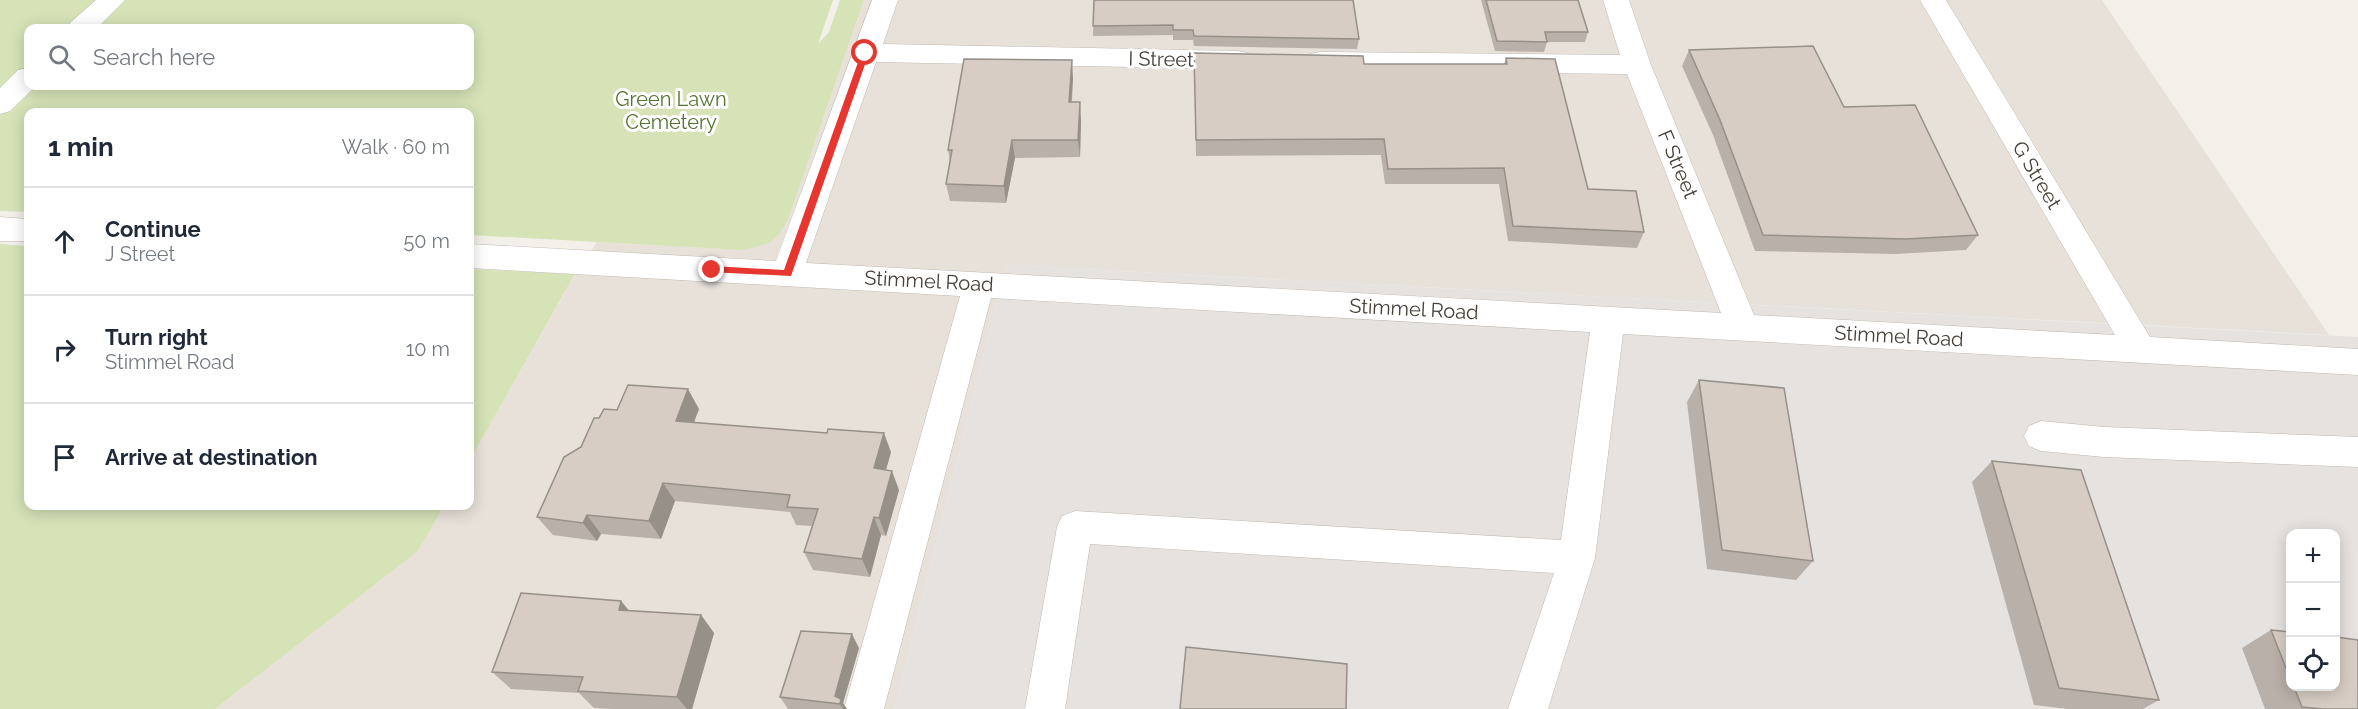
<!DOCTYPE html>
<html lang="en">
<head>
<meta charset="utf-8">
<style>
	body { margin:0; font-family:Raleway,sans-serif; background:#f2f2f3; color:#1f2937 }
	.controls { position:absolute; right:18px; bottom:18px; display:grid; overflow:hidden; border-radius:12px; box-shadow:0 3px 15px #0003 }
	.controls button { width:54px; height:54px; display:grid; place-items:center; padding:0; border:0; border-bottom:2px solid #e0e1e3; background:#fff; color:#1f2937; font:30px sans-serif }
	.stop { position:absolute; width:18px; height:18px; margin:-14px; border:4px solid #e53730; border-radius:50%; background:#fff }
	.stop.end { background:#e53730; border-color:#fff; box-shadow:0 2px 6px #0008 }
	.list { margin:0; padding:0; list-style:none }
	h2 { display:flex; justify-content:space-between; align-items:center; height:78px; margin:0; padding:0 24px; font-size:26px }
	h2 small { font-size:20px; font-weight:400; color:#747a83 }
	.list li { display:grid; grid-template-columns:39px 1fr auto; gap:18px; align-items:center; box-sizing:border-box; height:108px; padding:0 24px; border-top:2px solid #e0e1e3 }
	.list b { display:block; font-size:22px; white-space:nowrap }
	.list p { margin:0; font-size:20px; white-space:nowrap; color:#747a83 }
	.list em { font-size:20px; font-style:normal; color:#747a83 }
	.icon { flex:none; width:33px; height:33px; fill:none; stroke:currentColor; stroke-width:2; stroke-linecap:round; stroke-linejoin:round }
	.map { position:relative; flex:none; width:2358px; height:709px; overflow:hidden }
	.search { position:absolute; background:#fff; box-shadow:0 3px 15px #0003; left:24px; top:24px; width:450px; height:66px; display:flex; align-items:center; gap:15px; box-sizing:border-box; padding:0 21px; border-radius:12px; color:#747a83; font-size:22px }
	.panel { position:absolute; background:#fff; box-shadow:0 3px 15px #0003; left:24px; top:108px; width:450px; height:402px; border-radius:12px }
	.map>svg:first-child { display:block }
</style>
</head>
<body>
<div class="map">
<svg width="2358" height="709" viewBox="0 0 2358 709">
	<rect width="100%" height="100%" fill="#f3f0ea"/>
	<path fill="#e7e1d9" d="M864,0H2102L2329,335L1006,265L895,709H215L418,551L444,506H470V460L575,275L597,242L742,250L789,217Z"/>
	<path fill="#e6e2df" fill-rule="evenodd" d="M1006,265L2358,337V709H895ZM2290,534H2336V686H2290Z"/>
	<g fill="#d5e3b7" fill-rule="evenodd">
		<path d="M0,0H833L818,44L829,32L840,0H864L789,217C776,243 770,244 742,250L470,235V112H28V212L0,211ZM28,28H470V86H28Z"/>
		<path d="M0,244L28,246V506H444L418,551L215,709H0Z"/>
		<path d="M470,269L575,274L470,460Z"/>
	</g>
	<g fill="none" stroke-linecap="round" stroke-linejoin="round">
		<g stroke="#c1b9b1" stroke-width="1">
			<g id="minor">
				<path d="M96,0H125L97,28H68L71,22Z"/>
				<path d="M872,0H898L883,44L1238,51L1248,53L1252,60L1248,67L1238,69L876,62L806,263L1721,313L1627,74L1320,70L1310,68L1306,61L1310,54L1320,52L1620,55L1603,0H1629L1651,65L1754,315L2115,335L1920,0H1946L2150,337L2358,349V375L1623,334L1595,558L1548,709H1508L1554,573L1090,544L1065,709H1025L1057,527L1062,516L1075,511L1561,540L1590,332L991,298L884,709H844L960,296L470,268V244L776,261Z"/>
				<path d="M28,68V86H36L10,111L0,114V88L18,70Z"/>
				<path d="M0,217L28,219V241H0Z"/>
				<path d="M2041,421L2104,427L2358,437V467L2104,457L2041,451L2029,446L2024,436L2029,426Z"/>
			</g>
		</g>
		<use href="#minor" fill="#fff" fill-rule="evenodd"/>
	</g>
	<g fill="#b9b0a9">
		<path d="M1094,0L1359,39L1357,49L1194,46L1193,40H1173V35L1093,36Z"/>
		<path d="M1481,0H1578L1588,32L1585,42H1547L1544,52L1495,51Z"/>
		<path d="M1689,50L1844,107L1978,235L1966,250L1895,254L1755,251L1713,135L1682,66Z"/>
		<path d="M1194,53L1364,64H1504L1506,58L1588,189L1644,232L1637,248L1508,241L1499,184H1385L1381,155L1196,156Z"/>
		<path d="M1073,78L1072,102L1081,120L1080,157L1015,158L1006,203L950,201L946,184L950,162L948,150Z"/>
		<path d="M1699,380L1813,561L1796,580L1707,569L1687,402Z"/>
		<path d="M699,409L694,422L891,452L886,470L899,490L886,536L881,535L870,577L813,570L804,552L812,526L796,525L790,512L675,501L661,539L601,534L597,541L553,535L537,517L599,418L617,410Z"/>
		<path d="M1992,461L2159,700L2143,709H2068L2034,705L1972,482Z"/>
		<path d="M621,601L629,611L701,615L714,633L692,709H613L594,708L579,693L511,689L492,672Z"/>
		<path d="M2271,630L2290,632V687H2336L2358,709H2265L2242,648Z"/>
		<path d="M859,648L843,703L847,709H788L780,697Z"/>
	</g>
	<g fill="#969089">
		<path d="M1072,60L1073,78L1070,120L1069,102Z"/>
		<path d="M1080,102L1081,120L1080,157L1078,140Z"/>
		<path d="M1012,140L1015,158L1006,203L1004,186Z"/>
		<path d="M688,389L699,409L687,440L676,421Z"/>
		<path d="M884,433L891,452L881,487L874,468Z"/>
		<path d="M892,471L899,490L886,536L879,518Z"/>
		<path d="M663,483L675,501L661,539L649,521Z"/>
		<path d="M587,515L601,534L597,541L583,523Z"/>
		<path d="M874,517L881,535L870,577L862,559Z"/>
		<path d="M621,601L636,619L619,610Z"/>
		<path d="M701,615L714,633L692,709H687L677,697Z"/>
		<path d="M852,634L859,648L843,703L847,709H843L835,696Z"/>
	</g>
	<g fill="#d7cdc4" stroke="#969089" stroke-width="1.5">
		<path d="M1094,0H1353L1359,39L1194,36L1193,30H1173V25L1093,26Z"/>
		<path d="M1486,0H1578L1588,32H1545L1547,42L1497,41Z"/>
		<path d="M1813,46L1844,107L1915,105L1978,235L1906,239L1763,235L1720,120L1689,50Z"/>
		<path d="M1194,53L1363,56L1364,64H1507L1506,58L1555,59L1588,189L1636,191L1644,232L1513,226L1504,168L1388,169L1384,139L1196,140Z"/>
		<path d="M964,59L1072,60L1069,102H1080L1078,140H1012L1004,186L946,184L952,150H948Z"/>
		<path d="M1699,380L1784,388L1813,561L1722,550Z"/>
		<path d="M628,385L688,389L676,421L827,433L828,429L884,433L874,468L892,471L879,518L874,517L862,559L804,552L818,509L787,507L790,495L663,483L649,521L587,515L583,523L537,517L564,457L581,447L594,418H599L604,409L617,410Z"/>
		<path d="M1992,461L2081,470L2159,700L2059,688Z"/>
		<path d="M521,593L621,601L619,610L701,615L677,697L578,691L583,677L492,672Z"/>
		<path d="M2271,630L2290,632V678Z"/>
		<path d="M801,631L852,634L835,696L841,699L840,704L780,697Z"/>
		<path d="M2336,637L2358,640V709H2323L2302,707L2294,687H2336Z"/>
		<path d="M1186,647L1347,664L1346,709H1180Z"/>
	</g>
	<path fill="#e53730" d="M862,51L869,53L791,276L709,272V267L712,266L784,270Z"/>
	<g text-anchor="middle" stroke-width="6" stroke-linejoin="round" paint-order="stroke">
		<g font-size="20" fill="#474039" stroke="#fff">
			<text transform="translate(1161 59) rotate(1)" y="7">I Street</text>
			<text transform="translate(1678 164) rotate(67)" y="7">F Street</text>
			<text transform="translate(2037 175) rotate(59)" y="7">G Street</text>
			<text transform="translate(929 281) rotate(3)" y="7">Stimmel Road</text>
			<text transform="translate(1414 309) rotate(3)" y="7">Stimmel Road</text>
			<text transform="translate(1899 336) rotate(3)" y="7">Stimmel Road</text>
		</g>
		<g font-size="20" fill="#527331" stroke="#fff">
			<text x="671" y="106">Green Lawn<tspan x="671" dy="23">Cemetery</tspan></text>
		</g>
	</g>
</svg>
<div class="controls">
<button>+</button>
<button>−</button>
<button><svg class="icon" aria-label="locate" viewBox="0 0 24 24"><circle cx="12" cy="12" r="6"/><path d="M12 2v4M12 18v4M2 12h4M18 12h4"/></svg></button>
</div>
<div class="stop" style="left:865px;top:53px"></div>
<div class="stop end" style="left:712px;top:270px"></div>
<div class="search"><svg class="icon" aria-label="search" viewBox="0 0 24 24"><circle cx="10" cy="10" r="6"/><path d="M15 15l6 6"/></svg>Search here</div>
<section class="panel">
<h2>1 min<small>Walk · 60 m</small></h2>
<ul class="list">
<li><svg class="icon" aria-label="ahead" viewBox="0 0 24 24"><path d="M12 20V5M6 11l6-6 6 6"/></svg><div><b>Continue</b><p>J Street</p></div><em>50 m</em></li>
<li><svg class="icon" aria-label="right" viewBox="0 0 24 24"><path d="M7 20v-9h11M14 6l5 5-5 5"/></svg><div><b>Turn right</b><p>Stimmel Road</p></div><em>10 m</em></li>
<li><svg class="icon" aria-label="arrive" viewBox="0 0 24 24"><path d="M6 21V4h12l-3 4 3 4H6"/></svg><div><b>Arrive at destination</b></div></li>
</ul>
</section>
</div>
</body>
</html>
